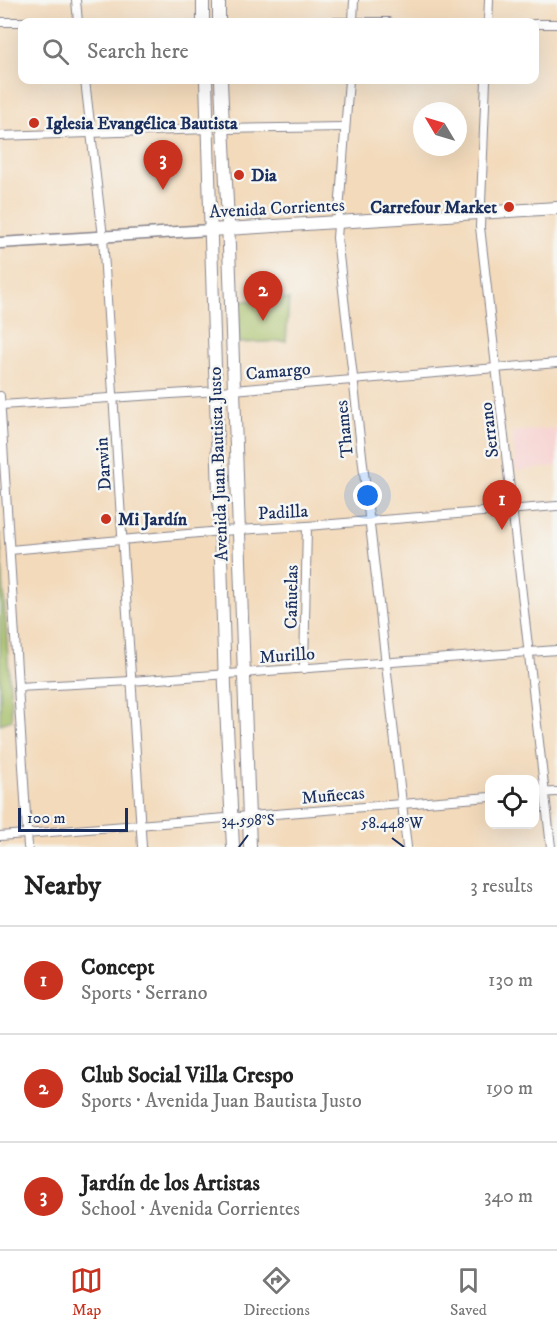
<!DOCTYPE html>
<html lang="en">
<head>
<meta charset="utf-8">
<style>
	body { margin:0; font-family:"IM FELL DW Pica",serif; background:#f6f6f6; color:#222 }
	.controls { position:absolute; right:18px; bottom:18px; display:grid; overflow:hidden; border-radius:12px; box-shadow:0 6px 24px #0002 }
	.controls button { width:54px; height:54px; display:grid; place-items:center; padding:0; border:0; border-bottom:2px solid #e0e0e0; background:#fff; color:#222; font:30px sans-serif }
	.compass { position:absolute; left:413px; top:102px; width:54px; height:54px; border-radius:50%; background:#fff; box-shadow:0 6px 24px #0002; rotate:308deg }
	.scale { position:absolute; left:18px; bottom:15px; width:110px; box-sizing:border-box; padding-left:6px; border:3px solid #1b2f5e; border-top:0; font-size:16px; line-height:21px; white-space:nowrap; color:#1b2f5e; -webkit-text-stroke:4px #f6f6f2; paint-order:stroke }
	.you { position:absolute; left:368px; top:496px; width:21px; height:21px; margin:-15px; border:4px solid #fff; border-radius:50%; background:#1a73e8; box-shadow:0 0 0 9px #1a73e833 }
	.badge { display:grid; place-items:center; width:39px; height:39px; border-radius:50%; background:#c8321e; color:#fff; font-size:20px; font-weight:700 }
	.pin { position:absolute; translate:-50% -50px; filter:drop-shadow(0 2px 3px #0008) }
	.pin::after { content:''; position:absolute; top:32px; width:21px; height:18px; background:inherit; clip-path:polygon(0 0,100% 0,50% 100%) }
	.list { margin:0; padding:0; list-style:none }
	h2 { display:flex; justify-content:space-between; align-items:center; height:78px; margin:0; padding:0 24px; font-size:26px }
	h2 small { font-size:20px; font-weight:400; color:#767676 }
	.list li { display:grid; grid-template-columns:39px 1fr auto; gap:18px; align-items:center; box-sizing:border-box; height:108px; padding:0 24px; border-top:2px solid #e0e0e0 }
	.list b { display:block; font-size:22px; white-space:nowrap }
	.list p { margin:0; font-size:20px; white-space:nowrap; color:#767676 }
	.list em { font-size:20px; font-style:normal; color:#767676 }
	.icon { flex:none; width:33px; height:33px; fill:none; stroke:currentColor; stroke-width:2; stroke-linecap:round; stroke-linejoin:round }
	.map { position:relative; flex:none; width:557px; height:847px; overflow:hidden }
	.search { position:absolute; background:#fff; box-shadow:0 6px 24px #0002; left:18px; right:18px; top:18px; height:66px; display:flex; align-items:center; gap:15px; box-sizing:border-box; padding:0 21px; border-radius:12px; color:#767676; font-size:22px }
	.sheet { height:402px; background:#fff }
	nav { display:flex; justify-content:space-around; align-items:center; box-sizing:border-box; height:84px; border-top:2px solid #e0e0e0; background:#fff; font-size:16px; color:#767676 }
	nav a { display:grid; justify-items:center; gap:3px }
	nav .on { color:#c8321e }
	.map>svg:first-child { display:block }
</style>
</head>
<body>
<div class="map">
<svg width="557" height="847" viewBox="0 0 557 847">
	<rect width="100%" height="100%" fill="#f6f6f2"/>
	<filter id="ink" filterUnits="userSpaceOnUse"><feTurbulence type="fractalNoise" baseFrequency=".0167" numOctaves="2"/><feDisplacementMap in="SourceGraphic" scale="12" xChannelSelector="R" yChannelSelector="G"/><feConvolveMatrix kernelMatrix="1 2 1 2 8 2 1 2 1" color-interpolation-filters="sRGB"/></filter>
	<filter id="wash" filterUnits="userSpaceOnUse"><feTurbulence type="fractalNoise" baseFrequency=".008" numOctaves="4" result="noise"/><feDisplacementMap in="SourceGraphic" scale="24" xChannelSelector="R" yChannelSelector="G"/><feGaussianBlur stdDeviation="1.35" result="paint"/><feColorMatrix in="noise" values="0 0 0 0 0 0 0 0 0 0 0 0 0 0 0 0 0 1.4 0 .05"/><feComposite in="paint" operator="in"/></filter>
	<g filter="url(#wash)">
		<rect width="100%" height="100%" fill="#f3dabb"/>
		<path fill="#f7d0cf" d="M557,428V466L516,471L512,432Z"/>
		<g fill="#a4bd64" stroke="#607661" stroke-width="1.5">
			<path d="M289,299L286,341L239,343L238,301Z"/>
			<path d="M0,533L12,720L0,724Z"/>
		</g>
	</g>
	<g filter="url(#ink)">
		<g fill="none" stroke-linecap="round" stroke-linejoin="round">
			<g stroke="#87848c" stroke-width="10">
				<g id="street">
					<path d="M76,0L78,22"/>
					<path d="M0,22H31"/>
					<path d="M296,22H389"/>
					<path d="M353,22L354,0"/>
					<path d="M488,22L489,0"/>
					<path d="M534,24H557"/>
					<path d="M85,80L103,237L142,847"/>
					<path d="M349,80L337,238L407,847"/>
					<path d="M486,80L480,227L551,847"/>
					<path d="M223,129L345,127"/>
					<path d="M0,136L208,129"/>
					<path d="M0,396L28,847"/>
					<path d="M1,405L233,390L557,363"/>
					<path d="M10,550L221,531L307,526L557,506"/>
					<path d="M304,669L307,526"/>
					<path d="M18,687L131,681L557,650"/>
					<path d="M534,793L557,792"/>
					<path d="M0,836L490,797"/>
				</g>
			</g>
			<g stroke="#87848c" stroke-width="13">
				<path id="secondary" d="M0,243L210,230"/>
			</g>
			<g stroke="#87848c" stroke-width="14">
				<g id="primary">
					<path d="M203,0V22"/>
					<path d="M219,0V22"/>
					<path d="M206,80L225,686L233,847"/>
					<path d="M221,80C223,136 227,191 229,247C237,447 242,647 250,847"/>
					<path d="M210,230L557,208"/>
				</g>
			</g>
			<use href="#street" stroke="#fff" stroke-width="8"/>
			<use href="#secondary" stroke="#fff" stroke-width="10"/>
			<use href="#primary" stroke="#fff" stroke-width="12"/>
		</g>
	</g>
	<path fill="none" stroke="#1b2f5e" stroke-width="2" d="M392,838L404,847M239,847L248,835"/>
	<g fill="#c8321e" stroke="#f6f6f2" stroke-width="2">
		<circle cx="34" cy="123" r="6"/>
		<circle cx="239" cy="175" r="6"/>
		<circle cx="509" cy="207" r="6"/>
		<circle cx="106" cy="519" r="6"/>
	</g>
	<g text-anchor="middle" stroke-width="5" stroke-linejoin="round" paint-order="stroke">
		<g font-size="18" font-weight="bold" fill="#1b2f5e" stroke="#f6f6f2" text-anchor="start">
			<text x="46" y="129">Iglesia Evangélica Bautista</text>
			<text x="251" y="181">Dia</text>
			<text x="497" y="213" text-anchor="end">Carrefour Market</text>
			<text x="118" y="525">Mi Jardín</text>
		</g>
		<g font-size="18" fill="#1b2f5e" stroke="#f6f6f2">
			<text transform="translate(277 208) rotate(-3)" y="6">Avenida Corrientes</text>
			<text transform="translate(278 371) rotate(-5)" y="6">Camargo</text>
			<text transform="translate(344 429) rotate(-96)" y="6">Thames</text>
			<text transform="translate(489 430) rotate(-97)" y="6">Serrano</text>
			<text transform="translate(103 464) rotate(-94)" y="6">Darwin</text>
			<text transform="translate(218 464) rotate(-92)" y="6">Avenida Juan Bautista Justo</text>
			<text transform="translate(283 512) rotate(-3)" y="6">Padilla</text>
			<text transform="translate(291 597) rotate(-89)" y="6">Cañuelas</text>
			<text transform="translate(287 655) rotate(-4)" y="6">Murillo</text>
			<text transform="translate(333 795) rotate(-5)" y="6">Muñecas</text>
		</g>
	</g>
	<g font-size="15" text-anchor="middle" fill="#1b2f5e" stroke="#f6f6f2" stroke-width="5" stroke-linejoin="round" paint-order="stroke">
		<text x="248" y="825">34.598°S</text>
		<text x="392" y="828">58.448°W</text>
	</g>
</svg>
<div class="controls">
<button><svg class="icon" aria-label="locate" viewBox="0 0 24 24"><circle cx="12" cy="12" r="6"/><path d="M12 2v4M12 18v4M2 12h4M18 12h4"/></svg></button>
</div>
<svg class="compass" viewBox="-18 -18 36 36"><path d="M0-13l5 13h-10z" fill="#e53935"/><path d="M0 13l5-13h-10z" fill="#767676"/></svg>
<div class="scale">100 m</div>
<div class="you"></div>
<div class="pin badge" style="left:502px;top:530px">1</div>
<div class="pin badge" style="left:263px;top:321px">2</div>
<div class="pin badge" style="left:163px;top:190px">3</div>
<div class="search"><svg class="icon" aria-label="search" viewBox="0 0 24 24"><circle cx="10" cy="10" r="6"/><path d="M15 15l6 6"/></svg>Search here</div>
</div>
<section class="sheet">
<h2>Nearby<small>3 results</small></h2>
<ul class="list">
<li><span class="badge">1</span><div><b>Concept</b><p>Sports · Serrano</p></div><em>130 m</em></li>
<li><span class="badge">2</span><div><b>Club Social Villa Crespo</b><p>Sports · Avenida Juan Bautista Justo</p></div><em>190 m</em></li>
<li><span class="badge">3</span><div><b>Jardín de los Artistas</b><p>School · Avenida Corrientes</p></div><em>340 m</em></li>
</ul>
</section>
<nav>
<a class="on"><svg class="icon" aria-label="map" viewBox="0 0 24 24"><path d="M3 6l6-2 6 2 6-2v14l-6 2-6-2-6 2zM9 4v14M15 6v14"/></svg>Map</a>
<a><svg class="icon" aria-label="directions" viewBox="0 0 24 24"><path d="M12 3l9 9-9 9-9-9zM9 14v-3h6M13 9l2 2-2 2"/></svg>Directions</a>
<a><svg class="icon" aria-label="saved" viewBox="0 0 24 24"><path d="M7 4h10v16l-5-4-5 4z"/></svg>Saved</a>
</nav>
</body>
</html>
